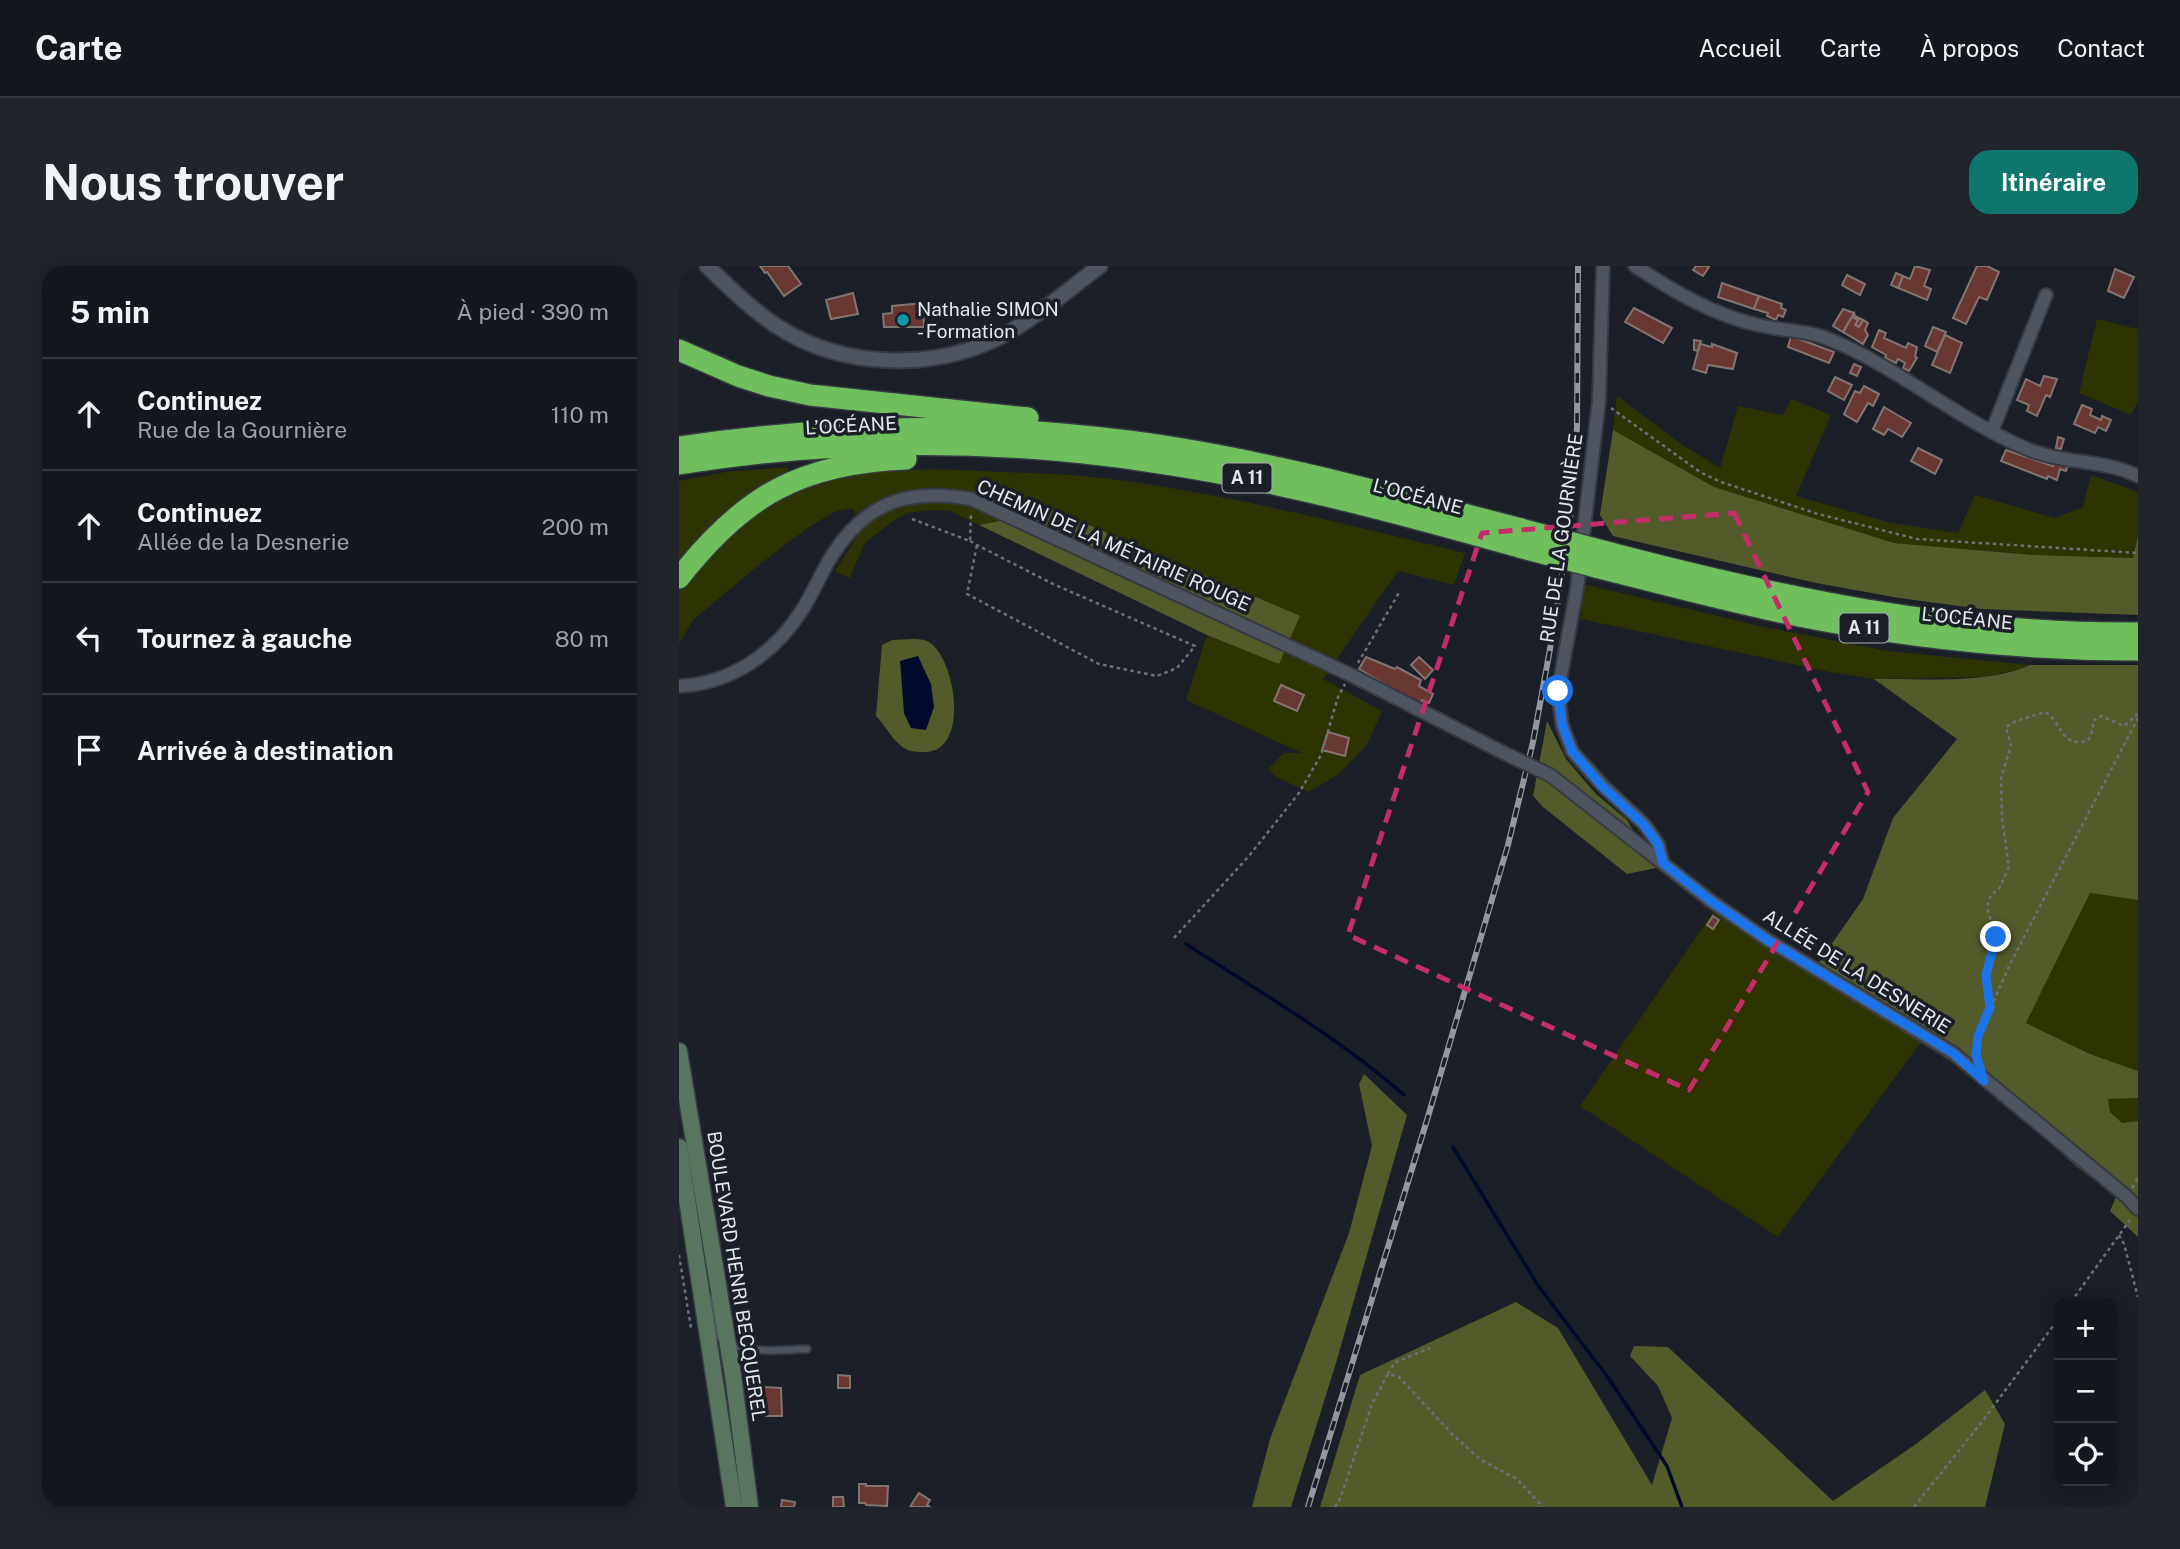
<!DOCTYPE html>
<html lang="fr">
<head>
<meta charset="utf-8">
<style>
	body { margin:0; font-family:"Public Sans",sans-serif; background:#21242b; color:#f1f3f6 }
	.controls { position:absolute; right:21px; bottom:21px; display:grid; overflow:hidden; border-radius:14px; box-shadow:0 4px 18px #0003 }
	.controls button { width:63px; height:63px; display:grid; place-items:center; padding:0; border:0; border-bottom:2px solid #33363c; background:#14171e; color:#f1f3f6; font:35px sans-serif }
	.stop { position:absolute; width:21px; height:21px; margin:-16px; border:5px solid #1a73e8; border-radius:50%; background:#fff }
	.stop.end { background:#1a73e8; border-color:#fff; box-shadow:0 2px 7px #0008 }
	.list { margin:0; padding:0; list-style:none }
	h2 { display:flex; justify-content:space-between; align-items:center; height:91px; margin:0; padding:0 28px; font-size:30px }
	h2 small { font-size:23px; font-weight:400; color:#9d9fa4 }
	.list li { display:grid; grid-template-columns:46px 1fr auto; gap:21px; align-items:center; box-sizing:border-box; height:112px; padding:0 28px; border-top:2px solid #33363c }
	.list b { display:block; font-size:26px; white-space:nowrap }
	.list p { margin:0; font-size:23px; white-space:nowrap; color:#9d9fa4 }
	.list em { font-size:23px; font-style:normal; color:#9d9fa4 }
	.icon { flex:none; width:38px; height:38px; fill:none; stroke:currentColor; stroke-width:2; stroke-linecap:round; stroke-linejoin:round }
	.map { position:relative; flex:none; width:1459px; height:1241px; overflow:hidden; border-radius:21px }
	header { display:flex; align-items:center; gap:42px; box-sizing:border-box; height:98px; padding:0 35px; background:#14171e; border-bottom:2px solid #33363c }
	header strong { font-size:33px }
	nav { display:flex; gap:38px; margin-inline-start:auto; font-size:24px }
	.intro { display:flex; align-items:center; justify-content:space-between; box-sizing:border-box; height:168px; padding:0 42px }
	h1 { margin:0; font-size:49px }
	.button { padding:18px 32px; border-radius:21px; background:#0f766e; color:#fff; font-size:24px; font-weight:700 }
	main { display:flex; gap:42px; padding:0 42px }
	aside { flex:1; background:#14171e; border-radius:21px; box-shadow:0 4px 18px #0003 }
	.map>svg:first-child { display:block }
</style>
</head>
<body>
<header>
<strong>Carte</strong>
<nav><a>Accueil</a><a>Carte</a><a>À propos</a><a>Contact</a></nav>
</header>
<div class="intro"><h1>Nous trouver</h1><a class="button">Itinéraire</a></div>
<main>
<aside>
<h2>5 min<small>À pied · 390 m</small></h2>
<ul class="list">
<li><svg class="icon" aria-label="ahead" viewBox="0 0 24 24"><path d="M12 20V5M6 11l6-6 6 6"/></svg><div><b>Continuez</b><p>Rue de la Gournière</p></div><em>110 m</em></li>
<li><svg class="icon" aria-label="ahead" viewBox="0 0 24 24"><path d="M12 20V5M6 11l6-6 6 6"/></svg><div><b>Continuez</b><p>Allée de la Desnerie</p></div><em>200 m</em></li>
<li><svg class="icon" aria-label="left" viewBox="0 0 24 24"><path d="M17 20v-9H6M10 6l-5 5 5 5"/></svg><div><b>Tournez à gauche</b></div><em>80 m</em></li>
<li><svg class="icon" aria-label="arrive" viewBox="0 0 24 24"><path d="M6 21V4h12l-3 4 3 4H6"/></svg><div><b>Arrivée à destination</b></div></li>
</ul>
</aside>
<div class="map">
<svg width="1459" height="1241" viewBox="0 0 1459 1241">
	<rect width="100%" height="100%" fill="#1a1f28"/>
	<g fill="#2e3401">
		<path d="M1418,53L1459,63V136L1452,149L1400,127Z"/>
		<path d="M938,130L1002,178L1041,202L1059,140L1104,149L1112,133L1152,149L1117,230L1212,257L1279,267L1296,229L1376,252L1404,241L1412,209L1459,226V270L1454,292L1354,289L1215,277L1035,221L934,164Z"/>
		<path d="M107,201L128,222C191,200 257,202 322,206C355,207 390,208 423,212C545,227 666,258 786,287L775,319L719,305L644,413L703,445L688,479L660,508L630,526L599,512L589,503L605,487H623L507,434L528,369L600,398L375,244L300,259L271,245L249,244L228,247L214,255L185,278L171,312L156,305L183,263L174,242L155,246L127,263L81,298L14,354L0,378V215L47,206Z"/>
		<path d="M904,318L1085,361L1210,385L1351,399L1341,403L1305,411L1195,413L1151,406L902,353Z"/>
		<path d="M1411,627L1459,634V805L1411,788L1347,757Z"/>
		<path d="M1035,645L1131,709L1242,776L1099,971L901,840Z"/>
		<path d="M1429,832H1459V855L1443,857L1431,846Z"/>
	</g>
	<g fill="#545b2a">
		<path d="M934,164L1035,221L1215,277L1354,289L1454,292L1459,270V349L1303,343L1220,332L1137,317L934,270L921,249Z"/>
		<path d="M375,244L621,350L600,398L528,369L300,259Z"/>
		<path d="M213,374C222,374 235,372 245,374C275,381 294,486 246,486C239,486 231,486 225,482C214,475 206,459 197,450L203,379Z"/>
		<path d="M1351,399H1459V634L1411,627L1347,757L1411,788L1459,805V832L1429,833L1431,846L1443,857L1459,855V971L1431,945L1437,931L1397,900L1296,810L1131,709L1184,633L1214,552L1278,473L1195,413C1243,412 1306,419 1351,399Z"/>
		<path d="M868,455L887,493L917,528L948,554L977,602L948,608L864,541L854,530Z"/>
		<path d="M685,808L728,849L657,1097L612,1241H573L591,1173L670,967L693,880L680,818Z"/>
		<path d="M837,1036L879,1062L973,1219L993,1152L979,1120L951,1090L955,1080L989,1081L1154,1235L1237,1178L1306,1124L1326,1158L1306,1241H641L681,1109Z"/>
	</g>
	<path fill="#000b2c" d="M239,390L252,418L255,441L247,464L232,462L225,447L221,395Z"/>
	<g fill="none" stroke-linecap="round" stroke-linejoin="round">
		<g stroke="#000b2c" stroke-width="3.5">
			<path d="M507,678C581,726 659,771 725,829"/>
			<path d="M774,881L860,1021L928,1110L988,1200L1003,1241"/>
		</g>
	</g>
	<g fill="#6a3832" stroke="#827471" stroke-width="2">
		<path d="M81,0H109L122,18L105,30L88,6L86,7Z"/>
		<path d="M1017,0H1029L1030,1L1024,10L1014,4Z"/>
		<path d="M1236,0L1251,4L1245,20L1252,23L1248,34L1219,22L1224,10L1231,13Z"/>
		<path d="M1298,0H1308L1320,6L1308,34L1300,31L1287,58L1274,52Z"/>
		<path d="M1436,3L1455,11L1445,32L1429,25Z"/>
		<path d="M1217,7L1224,10L1219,22L1212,19Z"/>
		<path d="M1168,9L1186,18L1181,29L1163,19Z"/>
		<path d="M1043,17L1080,30L1075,43L1039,31Z"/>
		<path d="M174,27L179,48L152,53L147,34Z"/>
		<path d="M1080,30L1103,38L1102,42L1107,44L1104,51L1099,49L1097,54L1088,50L1089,47L1075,43Z"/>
		<path d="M244,37L245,61H205L204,48L213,47V40Z"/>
		<path d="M955,42L993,62L984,77L946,56Z"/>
		<path d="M1164,43L1175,47L1164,66L1154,60Z"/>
		<path d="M1175,47L1176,50L1184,54L1180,61L1176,59L1179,54L1173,51Z"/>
		<path d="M1173,51L1179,54L1176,59L1180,61L1184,54L1189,57L1186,64L1189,69L1184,78L1164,66Z"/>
		<path d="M1254,61L1267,66L1258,86L1246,80Z"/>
		<path d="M1200,64L1207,67L1205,72L1227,82L1229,77L1238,81L1236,91L1238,92L1230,105L1224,102L1226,97L1219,93L1217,97L1206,92L1207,89L1193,81Z"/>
		<path d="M1266,69L1283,77L1271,107L1253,99Z"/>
		<path d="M1112,70L1155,86L1150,97L1109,81Z"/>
		<path d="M1015,74L1022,75L1019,85L1015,84Z"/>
		<path d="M1021,78L1033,81V78L1058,87L1054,103L1029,99L1027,107L1014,103Z"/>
		<path d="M1175,98L1182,101L1178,110L1171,107Z"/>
		<path d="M1365,110L1378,113L1371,131L1367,129L1358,150L1348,145L1350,139L1338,134L1347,113L1361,120Z"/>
		<path d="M1156,111L1173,119L1165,134L1149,125Z"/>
		<path d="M1185,120L1200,128L1194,140L1189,137L1178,156L1165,148L1176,125L1181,127Z"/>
		<path d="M1403,139L1413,143L1411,149L1422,154L1423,150L1432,154L1427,165L1419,161L1416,167L1395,158Z"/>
		<path d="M1205,141L1232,157L1223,171L1209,163L1205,169L1194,163Z"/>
		<path d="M1379,171L1385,173L1382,183L1377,182Z"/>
		<path d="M1239,182L1263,194L1256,208L1232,195Z"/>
		<path d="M1327,184L1374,200L1376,195L1389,199L1387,205L1381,203L1378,214L1369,210L1368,213L1322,195Z"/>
		<path d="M687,391L716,403L718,401L742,414L740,420L754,428L750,437L743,434L741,439L680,403Z"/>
		<path d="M740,391L754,404L746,413L732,399Z"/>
		<path d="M602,419L625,429L618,445L595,435Z"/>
		<path d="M649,466L670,472L666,490L643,484Z"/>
		<path d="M1034,650L1040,654L1034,663L1028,659Z"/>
		<path d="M159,1109L171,1110V1122H159Z"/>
		<path d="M85,1121L102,1122L103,1150H87V1141H85Z"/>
		<path d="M180,1218H187V1220H209L208,1240L187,1239L186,1237H180Z"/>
		<path d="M240,1227L251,1234L248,1239L251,1241H231Z"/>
		<path d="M154,1231H164L165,1241H154Z"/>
		<path d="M103,1234L116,1236L115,1241H102Z"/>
	</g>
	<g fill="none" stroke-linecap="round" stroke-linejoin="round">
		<g stroke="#363a42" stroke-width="10">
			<path id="service" d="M31,1032L37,1069C65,1090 95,1084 128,1083"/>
		</g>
		<g stroke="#363a42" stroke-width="16">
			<g id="minor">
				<path d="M924,0L920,134L898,322L879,425L883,458L893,485L924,520L965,558L979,578L984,597"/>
				<path d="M956,0C994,25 1034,49 1079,59C1103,65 1129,64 1152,74C1220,102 1278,153 1346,182C1382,198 1424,193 1459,210"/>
				<path d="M1313,165L1367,29"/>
				<path d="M0,420C52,418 96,387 123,344C135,326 142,306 154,288C188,235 232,222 292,233L672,409L825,487"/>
				<path d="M871,509L1032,635L1087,673L1274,787L1448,931L1459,943"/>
			</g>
		</g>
		<g stroke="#363a42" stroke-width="18">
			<path id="tertiary" d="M28,0C50,21 71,42 96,59C164,104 260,106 330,66C362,48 391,22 421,0"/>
		</g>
		<g stroke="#363a42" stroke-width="19">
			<g id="secondary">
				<path d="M0,785L54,1109L71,1241"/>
				<path d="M0,881L55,1241"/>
			</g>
		</g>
		<g stroke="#363a42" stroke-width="24">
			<g id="motorway">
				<path d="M0,84L59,110L90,120L131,129L349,152"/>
				<path d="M0,181C149,159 300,156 449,175C582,192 712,229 842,263"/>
				<path d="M0,198C157,173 318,172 474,196C598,214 720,247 840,281"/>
				<path d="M920,284C1097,331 1275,369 1459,367"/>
				<path d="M917,301C984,318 1051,336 1120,350C1231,372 1345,384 1459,384"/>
				<path d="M0,312C64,230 122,197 227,193"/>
			</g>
		</g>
		<g stroke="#6c7178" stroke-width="2.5" stroke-dasharray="3.5 3.5" stroke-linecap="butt">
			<path d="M932,142L1021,206L1042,216L1139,248L1238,273L1459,287"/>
			<path d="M233,253L291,275L292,247"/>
			<path d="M291,275L298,279L374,318L516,380L498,402L478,410L420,398L288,328L298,279"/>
			<path d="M679,397L721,325"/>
			<path d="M495,672L570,590L620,527L642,489L659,431L666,418"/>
			<path d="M1311,742L1307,709L1317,671L1309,645V637L1312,629L1320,623L1330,601L1323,553L1322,512L1332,480L1327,461L1337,455L1366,446C1385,457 1379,481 1409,475L1414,463V455L1422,450L1445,460L1459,448"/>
			<path d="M1297,788L1299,770L1332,696L1459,452"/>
			<path d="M1453,922L1459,912"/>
			<path d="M1440,969L1445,978L1459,1031"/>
			<path d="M0,989L12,1062"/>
			<path d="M1392,1036L1451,954"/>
			<path d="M709,1108L715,1097L751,1082"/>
			<path d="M656,1241L661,1233L693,1138L709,1108L720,1111L774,1169L802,1194L838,1213L864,1241"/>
			<path d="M1235,1241L1302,1157L1380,1052"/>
		</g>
		<use href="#service" stroke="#4f5560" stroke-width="6"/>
		<use href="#minor" stroke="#4f5560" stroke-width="12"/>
		<use href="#tertiary" stroke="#4f5560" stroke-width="14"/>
		<use href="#secondary" stroke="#59755f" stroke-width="16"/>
		<use href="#motorway" stroke="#6fc05d" stroke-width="21"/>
		<g stroke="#93979f" stroke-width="6">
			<path id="rail" d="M629,1241L748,854L829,579L854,476L875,361L891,254L898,161L899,0"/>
		</g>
		<use href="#rail" stroke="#1a1f28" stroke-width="3.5" stroke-dasharray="10" stroke-linecap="butt"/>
		<g stroke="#363a42" stroke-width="16" stroke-linecap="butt">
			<path id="minor-bridge" d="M825,487L871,509"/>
		</g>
		<g stroke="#363a42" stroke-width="24" stroke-linecap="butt">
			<g id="motorway-bridge">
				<path d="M842,263L920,284"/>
				<path d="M840,281L917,301"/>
			</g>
		</g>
		<use href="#minor-bridge" stroke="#4f5560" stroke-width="12"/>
		<use href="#motorway-bridge" stroke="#6fc05d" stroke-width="21"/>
	</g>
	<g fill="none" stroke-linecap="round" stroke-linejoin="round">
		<path stroke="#1a73e8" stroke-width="9" d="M879,425L883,458L893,485L923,520L964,558L979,578L984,597L1032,635L1087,673L1274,787L1305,815L1297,789L1299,770L1311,742L1307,709L1317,671"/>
	</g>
	<path fill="none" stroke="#c52d6a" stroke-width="5" stroke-dasharray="14 9" stroke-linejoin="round" d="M1055,247L1189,526L1010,824L669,669L803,267Z"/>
	<circle fill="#0f9aa8" stroke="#1a1f28" stroke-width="2.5" cx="224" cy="54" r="7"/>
	<g text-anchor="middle" stroke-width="7" stroke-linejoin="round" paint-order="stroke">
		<g fill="#1a1f28" stroke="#a7acb3" stroke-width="2">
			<rect x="543.5" y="197.5" width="49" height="29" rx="5"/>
			<rect x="1160.5" y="347.5" width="49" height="29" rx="5"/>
		</g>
		<g font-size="18" font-weight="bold" fill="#e4e8ee">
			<text x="568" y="218">A 11</text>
			<text x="1185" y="368">A 11</text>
		</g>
		<g font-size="19" fill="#e4e8ee" stroke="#1a1f28" text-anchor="start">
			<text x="238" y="50">Nathalie SIMON<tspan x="238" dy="22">- Formation</tspan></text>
		</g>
		<g font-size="19" fill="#e4e8ee" stroke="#1a1f28">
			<text transform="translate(172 159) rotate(-3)" y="7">L’OCÉANE</text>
			<text transform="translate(739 230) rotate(15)" y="7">L’OCÉANE</text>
			<text transform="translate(882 272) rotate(-82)" y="7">RUE DE LA GOURNIÈRE</text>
			<text transform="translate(435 279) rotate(24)" y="7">CHEMIN DE LA MÉTAIRIE ROUGE</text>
			<text transform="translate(1288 352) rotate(6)" y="7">L’OCÉANE</text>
			<text transform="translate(1178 705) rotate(32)" y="7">ALLÉE DE LA DESNERIE</text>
			<text transform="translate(58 1010) rotate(81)" y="7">BOULEVARD HENRI BECQUEREL</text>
		</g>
	</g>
</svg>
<div class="controls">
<button>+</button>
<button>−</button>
<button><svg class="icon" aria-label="locate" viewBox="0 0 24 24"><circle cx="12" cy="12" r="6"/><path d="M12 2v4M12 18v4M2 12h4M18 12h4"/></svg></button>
</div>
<div class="stop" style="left:879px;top:425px"></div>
<div class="stop end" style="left:1317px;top:671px"></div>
</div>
</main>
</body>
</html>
